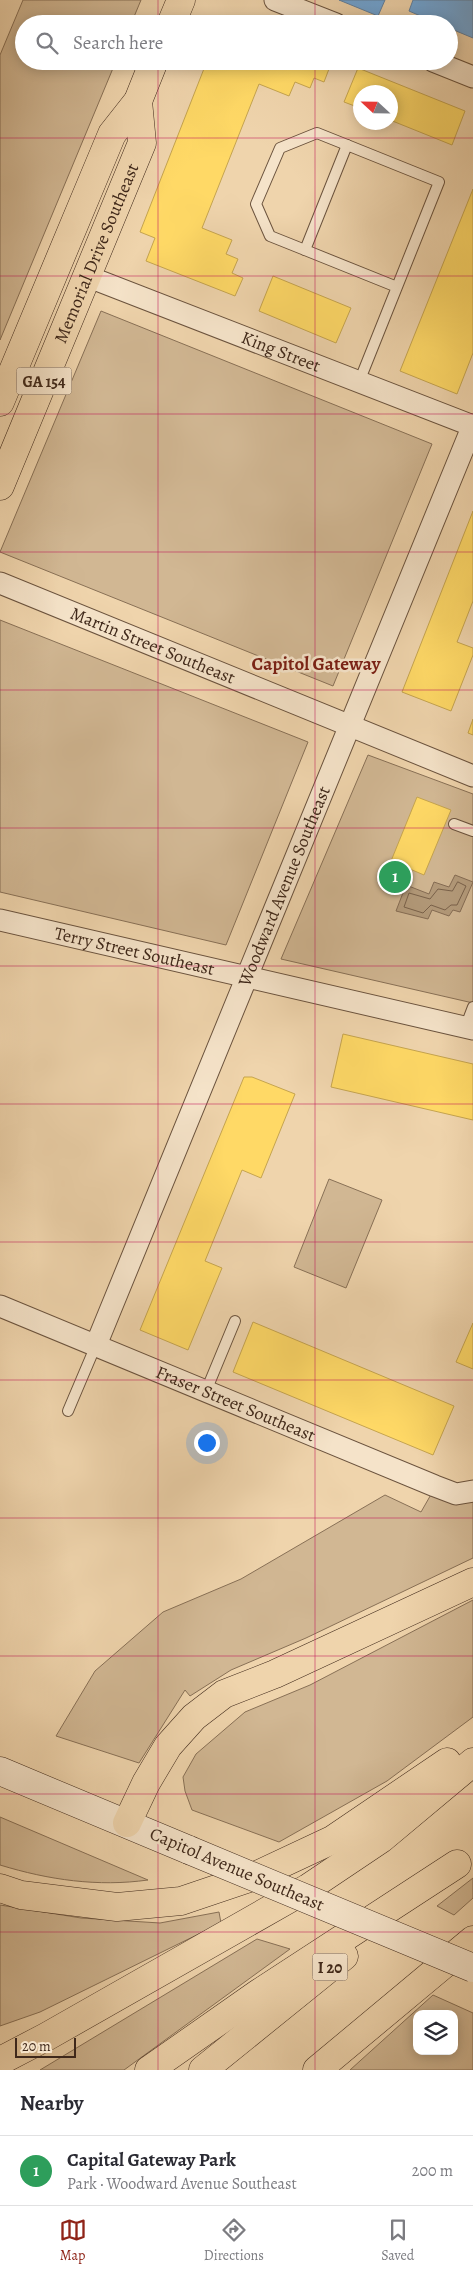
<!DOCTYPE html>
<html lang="en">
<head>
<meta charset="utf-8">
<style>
	body { margin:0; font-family:Alegreya,serif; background:#f7f7f7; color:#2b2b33 }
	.controls { position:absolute; right:15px; bottom:15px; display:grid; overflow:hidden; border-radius:10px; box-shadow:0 2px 12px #0003 }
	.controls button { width:45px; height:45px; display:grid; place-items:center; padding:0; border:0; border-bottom:1px solid #e1e1e2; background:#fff; color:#2b2b33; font:25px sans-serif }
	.compass { position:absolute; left:353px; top:85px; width:45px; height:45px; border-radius:50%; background:#fff; box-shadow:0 2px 12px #0003; rotate:292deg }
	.scale { position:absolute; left:15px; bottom:12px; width:61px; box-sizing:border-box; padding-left:5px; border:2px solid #3f281a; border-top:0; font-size:14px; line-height:18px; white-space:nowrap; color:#3f281a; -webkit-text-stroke:4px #f5e3c9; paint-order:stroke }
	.you { position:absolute; left:206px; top:1442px; width:18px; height:18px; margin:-12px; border:4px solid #fff; border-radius:50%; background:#1a73e8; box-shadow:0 0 0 8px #1a73e833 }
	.badge { display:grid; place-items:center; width:32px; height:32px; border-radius:50%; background:#8f2418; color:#fff; font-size:16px; font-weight:700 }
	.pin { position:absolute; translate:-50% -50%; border:2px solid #fff; box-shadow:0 1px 5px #0006 }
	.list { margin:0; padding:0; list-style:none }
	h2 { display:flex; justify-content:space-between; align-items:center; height:65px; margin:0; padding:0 20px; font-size:21px }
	h2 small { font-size:16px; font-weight:400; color:#7c7c81 }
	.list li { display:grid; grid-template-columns:32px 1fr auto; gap:15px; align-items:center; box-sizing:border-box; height:70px; padding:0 20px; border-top:1px solid #e1e1e2 }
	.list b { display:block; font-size:19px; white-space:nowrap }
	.list p { margin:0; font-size:16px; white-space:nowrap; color:#7c7c81 }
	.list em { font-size:16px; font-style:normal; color:#7c7c81 }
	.icon { flex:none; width:28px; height:28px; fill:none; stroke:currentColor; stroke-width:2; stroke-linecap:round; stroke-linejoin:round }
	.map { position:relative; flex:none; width:473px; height:2070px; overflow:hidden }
	.search { position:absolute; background:#fff; box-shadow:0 2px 12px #0003; left:15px; right:15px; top:15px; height:55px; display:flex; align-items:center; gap:12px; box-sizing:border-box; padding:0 18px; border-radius:28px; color:#7c7c81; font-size:19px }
	.sheet { height:135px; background:#fff }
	nav { display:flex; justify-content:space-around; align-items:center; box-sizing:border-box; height:70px; border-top:1px solid #e1e1e2; background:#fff; font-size:14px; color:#7c7c81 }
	nav a { display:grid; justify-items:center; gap:2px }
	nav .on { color:#8f2418 }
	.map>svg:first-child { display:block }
</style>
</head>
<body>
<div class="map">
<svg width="473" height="2070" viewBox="0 0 473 2070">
	<rect width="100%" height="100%" fill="#efd4ac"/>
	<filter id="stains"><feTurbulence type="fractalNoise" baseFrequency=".004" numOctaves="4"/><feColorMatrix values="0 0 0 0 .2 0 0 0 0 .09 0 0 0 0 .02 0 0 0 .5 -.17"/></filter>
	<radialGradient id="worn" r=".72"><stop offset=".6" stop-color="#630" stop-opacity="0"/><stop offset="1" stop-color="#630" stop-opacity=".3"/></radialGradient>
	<g fill="#d1b793" stroke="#887056" fill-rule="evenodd">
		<path d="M23,0H141L131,24H24V61H116L0,340V55Z"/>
		<path d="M101,311L432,444L333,686L0,552Z"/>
		<path d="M0,620L308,742L226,945L0,892Z"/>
		<path d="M368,755L473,794V1003L281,959Z"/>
		<path d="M329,1179L382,1200L346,1288L294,1267Z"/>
		<path d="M433,1491L473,1498V1558L306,1638L231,1670L190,1696L185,1690L139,1763L56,1736L95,1671L163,1612L241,1579L385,1495L421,1512Z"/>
		<path d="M473,1600V1717L387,1781L279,1842L192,1810L185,1791L183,1777L196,1754L245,1712L310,1685Z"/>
		<path d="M0,1817L148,1880C98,1887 49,1880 0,1865Z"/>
		<path d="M473,1878V1898L454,1915L437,1906Z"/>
		<path d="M0,1905L81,1918L160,1923L219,1912L221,1923L40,2012L0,2026Z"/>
		<path d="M257,1939L290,1949L124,2070H40Z"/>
		<path d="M433,1995L473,2013V2070H350ZM417,2014H454V2051H417Z"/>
	</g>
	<path fill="#b39a7a" stroke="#856c54" d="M455,875L473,882L460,912L453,910L449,916L432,910L428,919L396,911L406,885L429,894L434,882L449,887Z"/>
	<g fill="#ffd966" stroke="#c5a44f">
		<path d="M207,61H332L324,82L314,78L310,88L295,82L289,96L259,84L202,228L232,240L226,254L238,259L232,273L243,278L235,296L146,261L155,238L140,232Z"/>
		<path d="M358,68L465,111L452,145L390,120V92H360V108L344,102Z"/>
		<path d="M473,189V353L457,394L400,371Z"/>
		<path d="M273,276L351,308L336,343L259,311Z"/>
		<path d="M473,511V601L457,642L473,648V655L451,711L402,692Z"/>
		<path d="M473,719V735L468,733Z"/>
		<path d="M417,797L451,810L424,875L391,861Z"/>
		<path d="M343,1034L473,1064V1120L331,1087Z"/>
		<path d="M244,1077H252L295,1094L261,1178L242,1170L205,1261L222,1268L188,1350L140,1330Z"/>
		<path d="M253,1322L454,1406L433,1455L233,1372Z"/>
		<path d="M473,1323V1369L456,1362Z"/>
	</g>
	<g fill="#6fa8dc" stroke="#6182a2">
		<path d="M339,0H385L378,16Z"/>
		<path d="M413,0H473V38L449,28V24H439L409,11Z"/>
	</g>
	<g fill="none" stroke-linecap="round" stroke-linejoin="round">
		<path stroke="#79614a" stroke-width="1" d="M458,882L466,886L457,905H451L445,910L431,905L423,913L404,907L409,893L430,899L438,889L452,891Z"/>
		<g stroke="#6b533e" stroke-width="12">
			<g id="lane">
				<path d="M305,250L270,236L256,204L280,148L317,133L347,145"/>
				<path d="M359,382L439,182L347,145L305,250L397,287"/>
				<path d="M454,824L473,831"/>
				<path d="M465,1028L473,1007"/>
				<path d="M206,1391L235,1321"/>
				<path d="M68,1411L96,1345"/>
			</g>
		</g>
		<g stroke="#6b533e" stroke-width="23">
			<g id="street">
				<path d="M275,0L336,24"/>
				<path d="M433,61L473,77"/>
				<path id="s1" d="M89,277L473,426"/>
				<path id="s2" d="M0,583L473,776"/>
				<path id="s3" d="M0,920L473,1029"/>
				<path id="s4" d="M0,1306L435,1486L456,1494L473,1491"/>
				<path id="s5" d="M96,1345L473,425"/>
			</g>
		</g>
		<g stroke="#3f281a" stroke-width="29">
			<path id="secondary" d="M0,1771L189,1850"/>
		</g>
		<g stroke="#3f281a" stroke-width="29">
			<g id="primary">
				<path d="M171,24L181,0"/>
				<path d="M0,402L112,134L138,101L154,61"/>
				<path id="s6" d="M0,486L142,143L138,101"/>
			</g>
		</g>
		<g stroke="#3f281a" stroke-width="29">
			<g id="highway">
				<path d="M127,1823L146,1783L168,1746L194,1717L224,1694L275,1674L473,1582"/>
				<path d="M0,1888L21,1895L117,1907L181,1901L255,1876L332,1840L447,1762"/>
				<path d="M0,2061L46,2037L308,1888L381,1839L473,1762"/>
				<path d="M149,2070L259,1993L457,1864"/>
				<path d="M203,2070L344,1956"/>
				<path d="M317,2070L473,1940"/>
			</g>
		</g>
		<use href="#lane" stroke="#f5e3c9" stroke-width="10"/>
		<use href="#street" stroke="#f5e3c9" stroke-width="21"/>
		<use href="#secondary" stroke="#f5e3c9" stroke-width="28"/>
		<use href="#primary" stroke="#efd4ac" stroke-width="28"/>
		<use href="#highway" stroke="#efd4ac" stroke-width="28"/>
		<g stroke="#3f281a" stroke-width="29" stroke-linecap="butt">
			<path id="secondary-bridge" d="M189,1850L473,1968"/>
		</g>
		<use href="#secondary-bridge" stroke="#f5e3c9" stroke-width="28"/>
	</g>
	<path fill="none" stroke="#c2185b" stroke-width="1" stroke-opacity="0.55" d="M158,0V24M315,0V24M158,61V2070M315,61V2070M0,138H473M0,276H473M0,414H473M0,552H473M0,690H473M0,828H473M0,966H473M0,1104H473M0,1242H473M0,1380H473M0,1518H473M0,1656H473M0,1794H473M0,1932H473"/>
	<g text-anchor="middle" stroke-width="5" stroke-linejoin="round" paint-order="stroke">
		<g fill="#f5e3c9" stroke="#76604e" stroke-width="1">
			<rect x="16.5" y="367.5" width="55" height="27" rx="4"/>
			<rect x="312.5" y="1953.5" width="35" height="27" rx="4"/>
		</g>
		<g font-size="16" font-weight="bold" fill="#3f281a">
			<text x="44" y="387">GA 154</text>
			<text x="330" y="1973">I 20</text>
		</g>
		<g font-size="18" fill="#3f281a" stroke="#f5e3c9">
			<text dy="6" stroke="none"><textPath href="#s6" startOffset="252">Memorial Drive Southeast</textPath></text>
			<text dy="6" stroke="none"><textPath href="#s1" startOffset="206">King Street</textPath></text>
			<text dy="6" stroke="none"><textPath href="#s2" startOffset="165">Martin Street Southeast</textPath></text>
			<text dy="6" stroke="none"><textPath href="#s5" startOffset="496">Woodward Avenue Southeast</textPath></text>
			<text dy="6" stroke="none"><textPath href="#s3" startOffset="138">Terry Street Southeast</textPath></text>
			<text dy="6" stroke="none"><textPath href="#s4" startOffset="255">Fraser Street Southeast</textPath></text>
			<text transform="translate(237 1869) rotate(23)" y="6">Capitol Avenue Southeast</text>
		</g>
		<g font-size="19" font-weight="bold" fill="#7a1f14" stroke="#f5e3c9">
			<text x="316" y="670">Capitol Gateway</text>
		</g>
	</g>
	<rect width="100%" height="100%" filter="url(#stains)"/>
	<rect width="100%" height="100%" fill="url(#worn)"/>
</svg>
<div class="controls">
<button><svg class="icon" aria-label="layers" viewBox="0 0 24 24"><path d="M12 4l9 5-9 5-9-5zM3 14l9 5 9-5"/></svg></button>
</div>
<svg class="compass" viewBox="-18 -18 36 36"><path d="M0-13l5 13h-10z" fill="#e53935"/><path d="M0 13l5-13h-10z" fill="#7c7c81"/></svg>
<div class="scale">20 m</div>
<div class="you"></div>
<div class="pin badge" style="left:395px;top:877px;background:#2e9e5b">1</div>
<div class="search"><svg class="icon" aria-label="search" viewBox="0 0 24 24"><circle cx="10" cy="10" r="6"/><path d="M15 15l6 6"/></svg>Search here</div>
</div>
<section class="sheet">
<h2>Nearby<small></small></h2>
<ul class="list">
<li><span class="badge" style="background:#2e9e5b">1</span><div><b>Capital Gateway Park</b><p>Park · Woodward Avenue Southeast</p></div><em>200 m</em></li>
</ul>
</section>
<nav>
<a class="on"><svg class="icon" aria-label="map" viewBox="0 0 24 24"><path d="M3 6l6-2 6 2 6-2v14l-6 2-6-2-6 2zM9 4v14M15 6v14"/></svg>Map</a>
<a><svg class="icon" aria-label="directions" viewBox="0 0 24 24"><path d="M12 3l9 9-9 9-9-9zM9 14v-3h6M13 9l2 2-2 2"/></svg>Directions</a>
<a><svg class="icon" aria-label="saved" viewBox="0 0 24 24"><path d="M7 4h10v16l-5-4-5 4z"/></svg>Saved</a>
</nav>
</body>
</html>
